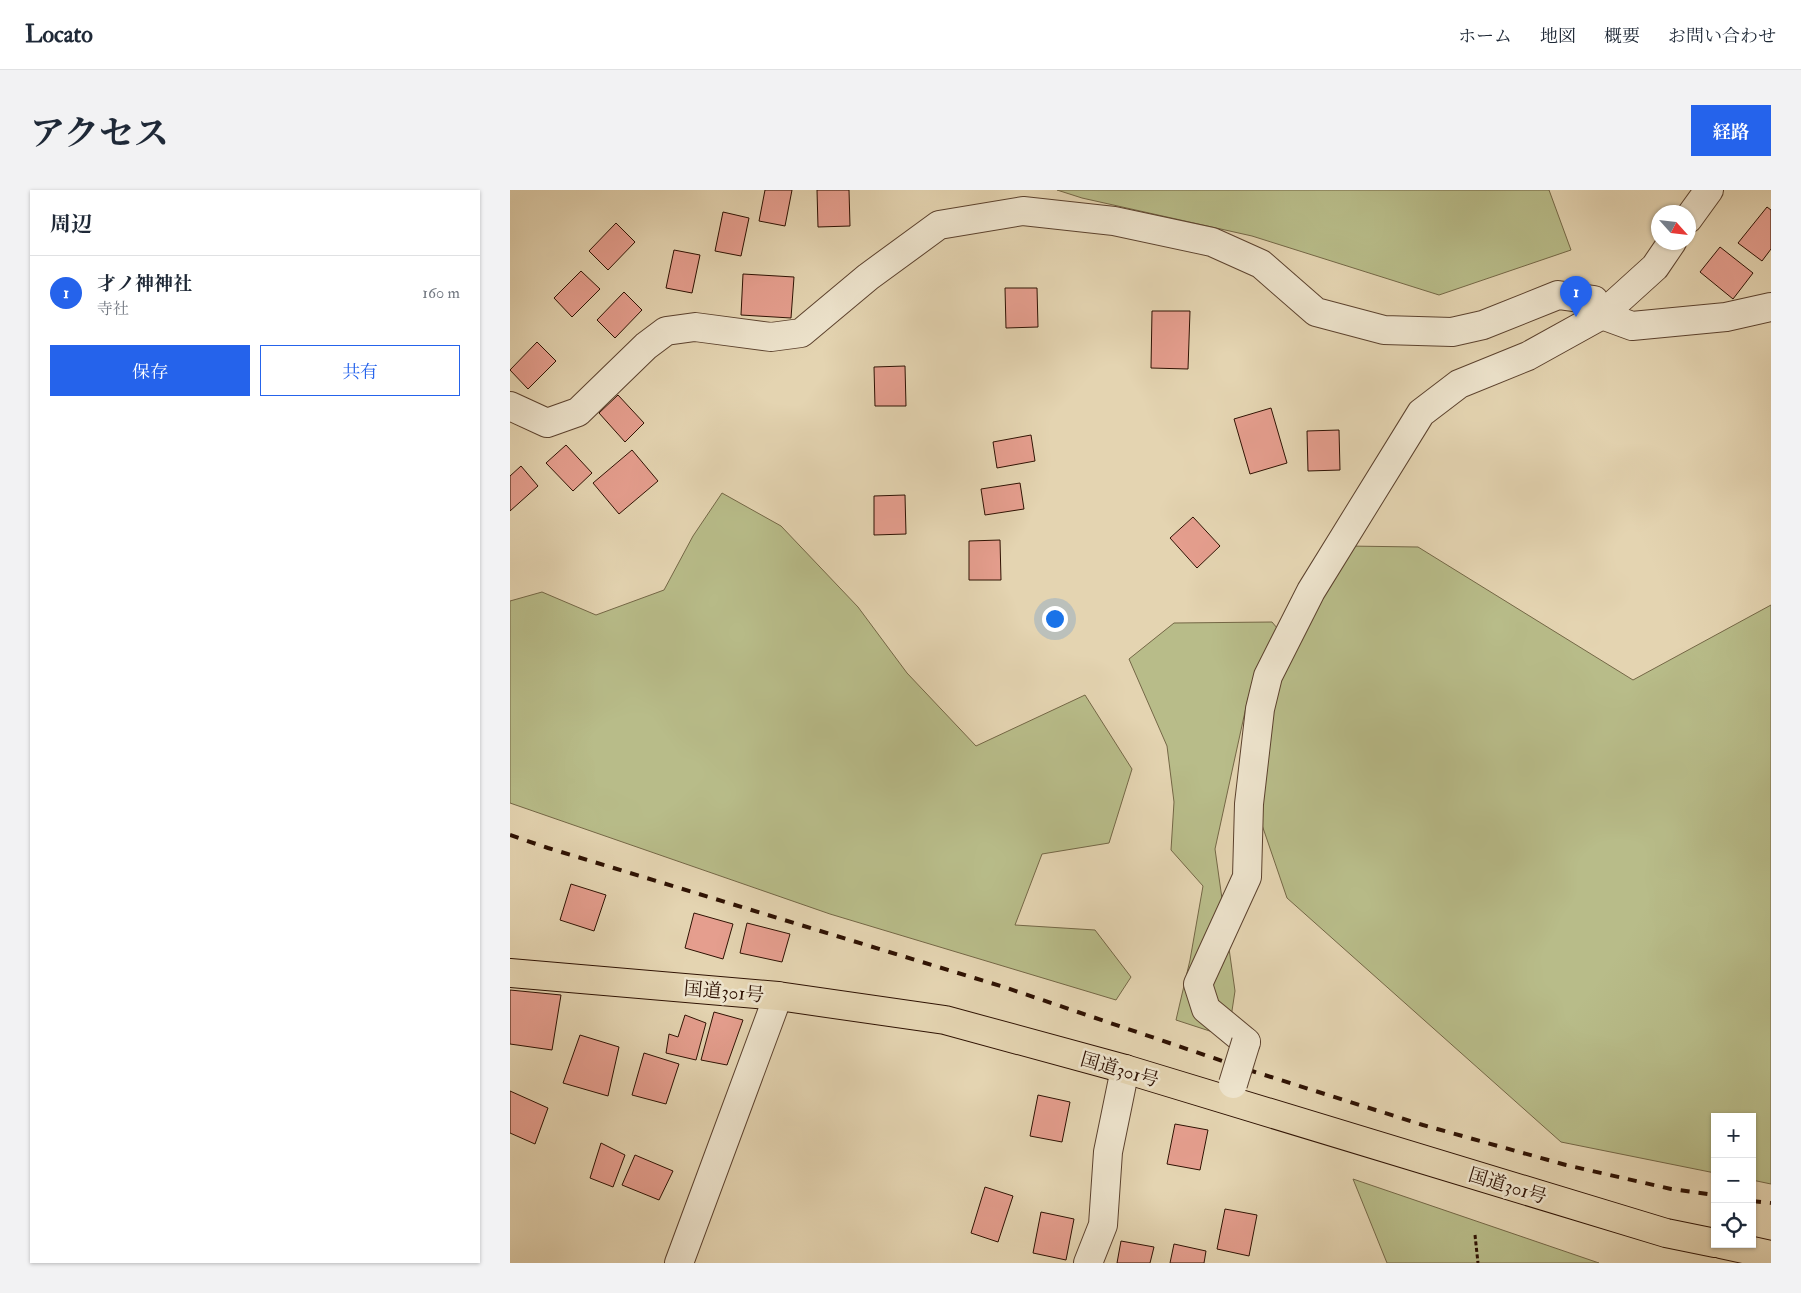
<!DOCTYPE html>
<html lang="ja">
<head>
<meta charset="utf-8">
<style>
	body { margin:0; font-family:"IM FELL Double Pica","Noto Serif JP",serif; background:#f2f2f3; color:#1f2937 }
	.controls { position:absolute; right:15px; bottom:15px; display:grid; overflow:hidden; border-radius:0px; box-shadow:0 1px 4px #0004 }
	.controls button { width:45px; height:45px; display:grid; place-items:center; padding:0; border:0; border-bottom:1px solid #e0e1e3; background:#fff; color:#1f2937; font:25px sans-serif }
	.compass { position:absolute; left:1141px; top:15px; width:45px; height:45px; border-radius:50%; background:#fff; box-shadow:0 1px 4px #0004; rotate:117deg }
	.you { position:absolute; left:544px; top:428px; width:18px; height:18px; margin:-12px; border:4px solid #fff; border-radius:50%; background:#1a73e8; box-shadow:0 0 0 8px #1a73e833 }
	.badge { display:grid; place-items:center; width:32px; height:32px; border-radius:50%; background:#2563eb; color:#fff; font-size:16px; font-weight:700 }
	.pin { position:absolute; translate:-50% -41px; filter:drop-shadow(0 1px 2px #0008) }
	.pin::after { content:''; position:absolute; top:26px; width:18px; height:15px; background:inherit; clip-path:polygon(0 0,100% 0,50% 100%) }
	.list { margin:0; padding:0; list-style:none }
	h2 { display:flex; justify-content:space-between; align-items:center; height:65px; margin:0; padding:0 20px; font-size:21px }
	h2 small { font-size:16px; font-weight:400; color:#747a83 }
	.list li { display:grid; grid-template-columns:32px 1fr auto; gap:15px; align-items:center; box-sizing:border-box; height:75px; padding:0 20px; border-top:1px solid #e0e1e3 }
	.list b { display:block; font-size:19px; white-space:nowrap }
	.list p { margin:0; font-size:16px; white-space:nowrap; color:#747a83 }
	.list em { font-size:16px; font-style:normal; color:#747a83 }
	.actions { display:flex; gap:10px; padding:15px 20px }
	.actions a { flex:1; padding:11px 0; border:1px solid #2563eb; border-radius:0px; text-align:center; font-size:18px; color:#2563eb }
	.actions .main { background:#2563eb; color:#fff }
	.icon { flex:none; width:28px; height:28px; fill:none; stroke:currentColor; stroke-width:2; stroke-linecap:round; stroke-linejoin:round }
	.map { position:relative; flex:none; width:1261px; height:1073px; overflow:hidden; border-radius:0px }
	header { display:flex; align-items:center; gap:30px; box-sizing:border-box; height:70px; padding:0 25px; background:#fff; border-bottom:1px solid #e0e1e3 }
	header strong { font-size:24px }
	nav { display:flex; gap:28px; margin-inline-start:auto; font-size:18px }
	.intro { display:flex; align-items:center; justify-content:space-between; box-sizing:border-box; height:120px; padding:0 30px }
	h1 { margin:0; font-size:35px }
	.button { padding:12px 22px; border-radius:0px; background:#2563eb; color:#fff; font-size:18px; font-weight:700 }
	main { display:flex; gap:30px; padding:0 30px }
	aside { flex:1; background:#fff; border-radius:0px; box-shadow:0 1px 4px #0004 }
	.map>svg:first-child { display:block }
</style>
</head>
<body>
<header>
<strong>Locato</strong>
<nav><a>ホーム</a><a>地図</a><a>概要</a><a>お問い合わせ</a></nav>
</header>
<div class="intro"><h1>アクセス</h1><a class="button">経路</a></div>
<main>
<aside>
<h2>周辺<small></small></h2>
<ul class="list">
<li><span class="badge">1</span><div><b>才ノ神神社</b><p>寺社</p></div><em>160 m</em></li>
</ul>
<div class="actions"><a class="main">保存</a><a>共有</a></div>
</aside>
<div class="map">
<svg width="1261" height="1073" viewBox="0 0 1261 1073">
	<rect width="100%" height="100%" fill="#e4d4b1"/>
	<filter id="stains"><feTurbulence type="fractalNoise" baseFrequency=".004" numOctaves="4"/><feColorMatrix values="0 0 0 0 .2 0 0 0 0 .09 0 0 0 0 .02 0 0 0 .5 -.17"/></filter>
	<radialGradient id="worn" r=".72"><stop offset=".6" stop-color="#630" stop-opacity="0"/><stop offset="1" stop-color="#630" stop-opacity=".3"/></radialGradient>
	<g fill="#b8bc89" stroke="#746746">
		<path d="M547,0H1039L1061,60L929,105L742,46L572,8Z"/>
		<path d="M212,303L271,336L348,417L397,483L466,556L575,505L622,579L599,653L532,664L505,735L585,740L621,787L606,810L320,724L0,613V411L32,402L86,425L154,400L183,346Z"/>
		<path d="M837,356L908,357L1123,490L1261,415V994L1242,990V927H1205V983L1051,952L777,708L751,632L753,526Z"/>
		<path d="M762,432L773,445L738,508L705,659L725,801L718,847L666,830L680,770L693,696L661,660L664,612L657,556L619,469L664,433Z"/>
		<path d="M843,989L1089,1073H877Z"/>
	</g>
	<g fill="#e59e8e" stroke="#2f1203">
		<path d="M255,0H282L275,36L249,31Z"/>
		<path d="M307,0H339L340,36L308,37Z"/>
		<path d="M1257,17L1261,20V59L1252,71L1228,53Z"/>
		<path d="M213,22L239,28L231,66L205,61Z"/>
		<path d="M106,33L125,52L98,80L79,61Z"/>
		<path d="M1210,57L1243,83L1223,109L1190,82Z"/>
		<path d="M164,60L190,65L182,103L156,98Z"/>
		<path d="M71,81L90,99L62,127L44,108Z"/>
		<path d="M233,84L284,87L281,128L231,125Z"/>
		<path d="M495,98H527L528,137L496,138Z"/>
		<path d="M114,102L132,120L105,148L87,130Z"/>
		<path d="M642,121H680L678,179L641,178Z"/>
		<path d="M27,152L46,171L18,199L0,180Z"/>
		<path d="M395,176L396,216H365L364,177Z"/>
		<path d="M108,205L134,233L115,252L89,223Z"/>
		<path d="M761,218L777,273L740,284L724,229Z"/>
		<path d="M829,240L830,280L798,281L797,241Z"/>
		<path d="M521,245L525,271L487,278L483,252Z"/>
		<path d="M56,255L82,283L63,301L36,273Z"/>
		<path d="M122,260L148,291L109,324L83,293Z"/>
		<path d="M11,276L28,296L0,321V286Z"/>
		<path d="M510,293L514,319L475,325L471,299Z"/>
		<path d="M395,305L396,344L364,345V306Z"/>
		<path d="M683,327L710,356L687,378L660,348Z"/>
		<path d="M490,350L491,390H459V351Z"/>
		<path d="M61,694L96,705L84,741L50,730Z"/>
		<path d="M184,723L223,734L213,769L175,758Z"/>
		<path d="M237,733L280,744L272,772L230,763Z"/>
		<path d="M0,800L51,805L42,860L0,854Z"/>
		<path d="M204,822L233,830L217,875L191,870Z"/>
		<path d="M175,825L196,833L186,870L156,863L159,844L168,847Z"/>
		<path d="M70,845L109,857L98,906L53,893Z"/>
		<path d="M134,863L169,874L156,914L122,905Z"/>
		<path d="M0,901L38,918L25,954L0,943Z"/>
		<path d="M528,905L560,912L552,952L520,946Z"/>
		<path d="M665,934L698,940L690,980L657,974Z"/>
		<path d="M91,953L115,965L103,997L80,988Z"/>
		<path d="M125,965L163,981L149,1010L112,995Z"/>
		<path d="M475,997L503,1006L488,1052L461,1043Z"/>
		<path d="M715,1019L747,1025L739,1066L707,1059Z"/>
		<path d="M531,1022L564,1029L556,1070L523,1063Z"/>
		<path d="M611,1051L644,1057L640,1073H607Z"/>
		<path d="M664,1054L696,1061L694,1073H660Z"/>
	</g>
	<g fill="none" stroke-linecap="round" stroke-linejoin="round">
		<g stroke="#5c422e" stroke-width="30">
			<g id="minor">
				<path d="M1178,29L1199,0"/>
				<path d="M0,216L37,233L68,222L136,156L156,141L185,137L261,147L291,143L358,87L429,35L513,21L604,31L702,52L751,74L806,122L874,140L942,142L973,135L1048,105L1084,110L1092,125L1122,136L1216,127L1261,117"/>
				<path d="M736,852L696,819L688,794L737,687L739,614L750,519L758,486L801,401L911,223L949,194L1018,166L1092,125L1145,77L1162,52"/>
				<path d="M169,1073L268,806"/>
				<path d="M578,1073L593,1035L598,962L615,879"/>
			</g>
		</g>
		<g stroke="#2f1203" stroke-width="30">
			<g id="highway">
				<path d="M0,783L268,806L435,830L615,879L1156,1043L1205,1053"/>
				<path d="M1211,1054L1261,1065"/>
			</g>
		</g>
		<path stroke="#2f1203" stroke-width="3" stroke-dasharray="4 2.5" stroke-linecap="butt" d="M965,1045L968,1073"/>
		<use href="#minor" stroke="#ede3cc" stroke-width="28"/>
		<use href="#highway" stroke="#e4d4b1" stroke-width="28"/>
		<g stroke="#2f1203" stroke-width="4" stroke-dasharray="9 9" stroke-linecap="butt">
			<path d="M0,645L38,658L494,797L742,881L913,935L1056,975L1161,999L1205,1005"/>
			<path d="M1242,1011L1261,1013"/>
		</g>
		<g stroke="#5c422e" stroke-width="30" stroke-linecap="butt">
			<path id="minor-bridge" d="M723,894L736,852"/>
		</g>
		<use href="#minor-bridge" stroke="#ede3cc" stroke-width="28"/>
	</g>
	<g text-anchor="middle" stroke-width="5" stroke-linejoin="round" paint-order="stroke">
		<g font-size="19" fill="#2f1203" stroke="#ede3cc">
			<text transform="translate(214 801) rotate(5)" y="7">国道301号</text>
			<text transform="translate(610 879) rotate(16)" y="7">国道301号</text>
			<text transform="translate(998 995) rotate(17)" y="7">国道301号</text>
		</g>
	</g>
	<rect width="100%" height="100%" filter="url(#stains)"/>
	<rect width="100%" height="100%" fill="url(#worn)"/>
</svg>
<div class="controls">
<button>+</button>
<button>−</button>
<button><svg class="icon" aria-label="locate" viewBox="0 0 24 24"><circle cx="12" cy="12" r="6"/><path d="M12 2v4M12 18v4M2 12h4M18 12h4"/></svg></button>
</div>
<svg class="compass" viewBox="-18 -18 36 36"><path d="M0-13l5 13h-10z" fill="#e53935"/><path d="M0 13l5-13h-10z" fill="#747a83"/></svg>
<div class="you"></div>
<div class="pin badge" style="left:1066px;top:127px">1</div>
</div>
</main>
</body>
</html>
